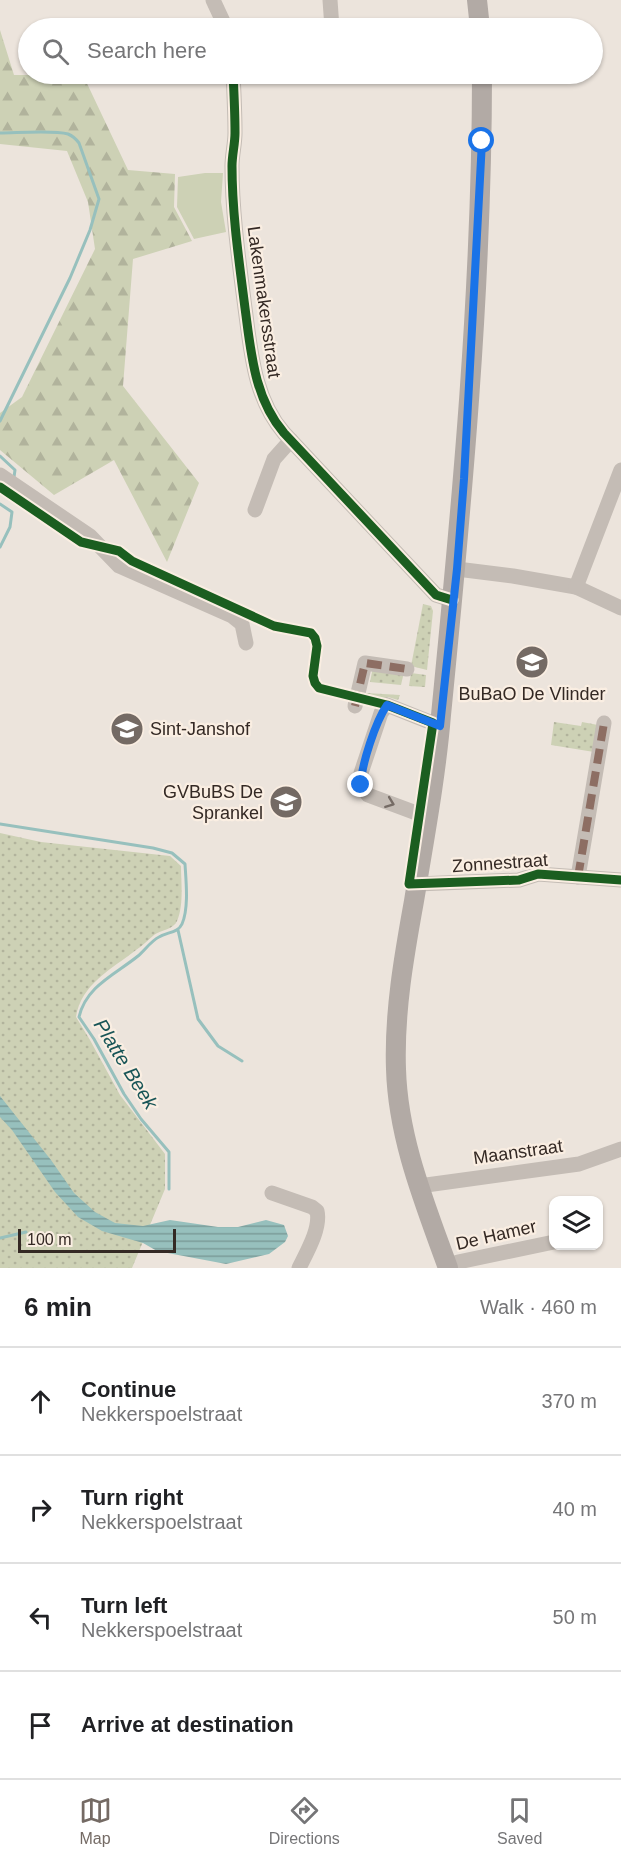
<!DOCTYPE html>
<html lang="en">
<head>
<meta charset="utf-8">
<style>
	body { margin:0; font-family:Arial,sans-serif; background:#f2f2f2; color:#202124 }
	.controls { position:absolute; right:18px; bottom:18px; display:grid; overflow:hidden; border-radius:12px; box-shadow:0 2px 4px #0004 }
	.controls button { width:54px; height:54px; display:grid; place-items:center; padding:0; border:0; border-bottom:2px solid #e0e0e0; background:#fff; color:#202124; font:30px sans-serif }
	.scale { position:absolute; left:18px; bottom:15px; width:158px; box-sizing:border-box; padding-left:6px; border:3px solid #342924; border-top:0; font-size:16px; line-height:21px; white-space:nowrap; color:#342924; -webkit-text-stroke:4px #faeee2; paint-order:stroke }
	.stop { position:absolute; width:18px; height:18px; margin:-14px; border:4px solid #1a73e8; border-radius:50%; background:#fff }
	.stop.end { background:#1a73e8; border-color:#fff; box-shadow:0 2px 6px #0008 }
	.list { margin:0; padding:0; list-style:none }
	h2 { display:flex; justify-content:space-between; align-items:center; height:78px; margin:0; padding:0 24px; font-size:26px }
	h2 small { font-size:20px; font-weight:400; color:#757577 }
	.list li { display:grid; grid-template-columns:39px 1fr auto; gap:18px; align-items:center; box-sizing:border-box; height:108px; padding:0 24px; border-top:2px solid #e0e0e0 }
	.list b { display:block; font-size:22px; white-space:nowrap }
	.list p { margin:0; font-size:20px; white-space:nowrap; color:#757577 }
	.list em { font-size:20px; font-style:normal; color:#757577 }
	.icon { flex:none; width:33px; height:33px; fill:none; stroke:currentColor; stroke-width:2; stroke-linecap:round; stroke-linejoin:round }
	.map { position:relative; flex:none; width:621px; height:1268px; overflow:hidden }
	.search { position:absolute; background:#fff; box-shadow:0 2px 4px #0004; left:18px; right:18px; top:18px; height:66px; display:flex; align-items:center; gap:15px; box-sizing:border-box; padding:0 21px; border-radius:33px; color:#757577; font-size:22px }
	.sheet { height:510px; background:#fff }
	nav { display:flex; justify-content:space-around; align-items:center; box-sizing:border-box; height:84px; border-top:2px solid #e0e0e0; background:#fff; font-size:16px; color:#757577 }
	nav a { display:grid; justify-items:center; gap:3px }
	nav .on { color:#746a64 }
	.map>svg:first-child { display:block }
</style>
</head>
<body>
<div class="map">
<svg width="621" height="1268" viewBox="0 0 621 1268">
	<defs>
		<pattern id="grass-dots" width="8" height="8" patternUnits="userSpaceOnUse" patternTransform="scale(1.5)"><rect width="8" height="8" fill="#cdd1b5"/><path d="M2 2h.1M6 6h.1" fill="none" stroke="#b1b39c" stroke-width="1.8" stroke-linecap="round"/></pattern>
		<pattern id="forest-firs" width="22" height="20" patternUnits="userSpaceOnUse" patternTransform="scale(1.5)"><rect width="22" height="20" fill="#cdd1b5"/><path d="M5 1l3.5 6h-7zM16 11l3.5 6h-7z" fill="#b1b39c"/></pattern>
		<pattern id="water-rules" width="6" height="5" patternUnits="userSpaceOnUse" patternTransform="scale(1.5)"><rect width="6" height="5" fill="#97c0bd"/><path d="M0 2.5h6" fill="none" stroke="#7c9c99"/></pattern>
	</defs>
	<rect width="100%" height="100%" fill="#ece4dc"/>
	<g fill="url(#grass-dots)">
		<path d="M423,604L431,606L433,611L427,670L411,666Z"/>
		<path d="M373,667L404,672L401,685L370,682Z"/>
		<path d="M411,673L426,675L425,687L409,686Z"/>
		<path d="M366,693L400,695L398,700L388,697L384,701L365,697Z"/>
		<path d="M554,722L581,726L582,722L598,725L594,752L551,745Z"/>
		<path d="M0,833L41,842L170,856L181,866C181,882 184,905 177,921C174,929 161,930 154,935C148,940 142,946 136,950C112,969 81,984 76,1017L90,1040L120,1095L165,1154V1189L132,1268H0Z"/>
	</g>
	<path fill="url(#forest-firs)" d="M0,30L14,75H83L128,170L175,174L174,207L192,241L133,259L123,386L199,483L167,562L114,460L54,495L0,450V413L22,397L95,249L88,202L67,151L0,144Z"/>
	<path fill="#cdd1b5" d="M205,173H223L221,202L226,232L194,239L177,207L178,177Z"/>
	<path fill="url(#water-rules)" d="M0,1096L51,1160L74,1193L95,1212L115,1223L143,1226L170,1220L218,1227H238L266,1220L284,1225L288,1236L285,1242L269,1254L226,1264L157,1251L143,1243L102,1231L78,1217L55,1192L12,1130L0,1117Z"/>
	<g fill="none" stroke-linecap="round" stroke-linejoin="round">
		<g stroke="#97c0bd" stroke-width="3">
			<path d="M0,133C16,133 54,130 68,134C73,136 76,139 79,143L99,199L90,230L70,278L0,421"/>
			<path d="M0,456L15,470L14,477"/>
			<path d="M0,504L12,512L10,527L0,547"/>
			<path d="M0,824L153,848L172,853L185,864C186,881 189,908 182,924C178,933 167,932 159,937C151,941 145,950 138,956C116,974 86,986 79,1017L94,1039L124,1094L141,1119L169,1152V1189"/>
			<path d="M178,930L198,1019L218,1046L242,1061"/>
			<path d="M0,1238L26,1232"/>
		</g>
		<g stroke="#c4bcb5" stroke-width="15">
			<path d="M213,0L226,28"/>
			<path d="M330,0L332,28"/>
			<path d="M233,74C234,93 235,113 235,133C235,144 232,155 232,166C232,213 239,261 245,308C251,352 254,398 284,433L436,595L452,600"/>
			<path d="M0,475L90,536L119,566L232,616L242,624L246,643"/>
			<path d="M255,510L274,459L291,440"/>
			<path d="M457,569L513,576L576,587L621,608"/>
			<path d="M576,587L621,470"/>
			<path d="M355,706L365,663L407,669"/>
			<path d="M427,817L368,795L361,785V773L381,713L387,705L440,726"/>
			<path d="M578,877L604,723"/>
			<path d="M417,884L519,880L538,874L621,880"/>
			<path d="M419,1186L579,1164L621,1149"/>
			<path d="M272,1193L312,1207L317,1211C321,1228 307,1252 299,1268"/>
			<path d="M448,1267L458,1262L554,1242"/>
		</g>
		<g stroke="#b2aaa5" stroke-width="20">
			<path d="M477,0L480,28"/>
			<path d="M448,1268C425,1204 398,1139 396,1069C394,1013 404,956 414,901C424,840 436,776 441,715C462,502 482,288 482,74"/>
		</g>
		<g stroke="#8d6e63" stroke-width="8" stroke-dasharray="15 8" stroke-linecap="butt">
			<path d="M355,706L365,663L407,669"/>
			<path d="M578,877L604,723"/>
		</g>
		<g stroke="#faeee2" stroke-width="13">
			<g id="cycleway">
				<path d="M233,74C234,93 235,113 235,133C235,144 232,155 232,166C232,213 239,261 245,308C251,352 254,398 284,433L436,595L452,600"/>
				<path d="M0,487L81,542L119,551L132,561L274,626L311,633L315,638L317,646L313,676L315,683L319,688L387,705L433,723L409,884L519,880L538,874L621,880"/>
			</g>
		</g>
		<use href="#cycleway" stroke="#1b5e20" stroke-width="9"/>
	</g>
	<defs><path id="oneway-chevron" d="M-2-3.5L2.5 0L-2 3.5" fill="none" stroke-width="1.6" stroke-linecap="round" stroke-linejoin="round" transform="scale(1.5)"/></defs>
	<use stroke="#756b65" href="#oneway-chevron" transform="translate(390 803) rotate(21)"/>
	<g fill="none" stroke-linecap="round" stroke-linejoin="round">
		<path stroke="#1a73e8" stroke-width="8" d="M361,785C361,765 376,721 387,705L440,726L457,569L464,479L482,141"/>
	</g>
	<defs>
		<g id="school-disc" transform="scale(1.725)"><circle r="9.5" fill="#746a64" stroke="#faeee2"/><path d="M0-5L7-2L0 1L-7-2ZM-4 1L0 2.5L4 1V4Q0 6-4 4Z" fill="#fff"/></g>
	</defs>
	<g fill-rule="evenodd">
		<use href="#school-disc" x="532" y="662"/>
		<use href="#school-disc" x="127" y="729"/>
		<use href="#school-disc" x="286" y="802"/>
	</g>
	<g text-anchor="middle" stroke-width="4.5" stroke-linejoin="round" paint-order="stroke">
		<g font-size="18" fill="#342924" stroke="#faeee2">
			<text transform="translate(264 302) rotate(82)" y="6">Lakenmakersstraat</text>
			<text transform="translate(500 863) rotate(-4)" y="6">Zonnestraat</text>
			<text transform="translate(518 1152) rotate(-8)" y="6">Maanstraat</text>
			<text transform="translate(496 1235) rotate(-13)" y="6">De Hamer</text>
		</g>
		<g font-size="18" fill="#342924" stroke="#faeee2">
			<text x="532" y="700">BuBaO De Vlinder</text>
			<text x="150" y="735" text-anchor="start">Sint-Janshof</text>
			<text x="263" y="798" text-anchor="end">GVBuBS De<tspan x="263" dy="21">Sprankel</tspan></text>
		</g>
		<g font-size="20" font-style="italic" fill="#185557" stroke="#faeee2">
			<text transform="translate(126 1064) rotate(58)" y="7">Platte Beek</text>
		</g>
	</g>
</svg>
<div class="controls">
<button><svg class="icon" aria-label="layers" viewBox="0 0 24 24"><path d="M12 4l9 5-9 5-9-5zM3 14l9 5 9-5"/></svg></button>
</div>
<div class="scale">100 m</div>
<div class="stop" style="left:482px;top:141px"></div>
<div class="stop end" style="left:361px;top:785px"></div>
<div class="search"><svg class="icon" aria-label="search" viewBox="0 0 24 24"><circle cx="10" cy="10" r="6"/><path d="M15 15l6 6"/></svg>Search here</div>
</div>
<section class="sheet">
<h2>6 min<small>Walk · 460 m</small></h2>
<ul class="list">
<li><svg class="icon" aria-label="ahead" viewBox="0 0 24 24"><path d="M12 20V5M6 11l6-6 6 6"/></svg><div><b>Continue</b><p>Nekkerspoelstraat</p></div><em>370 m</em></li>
<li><svg class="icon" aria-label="right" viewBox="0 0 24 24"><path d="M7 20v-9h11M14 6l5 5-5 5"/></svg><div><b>Turn right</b><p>Nekkerspoelstraat</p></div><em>40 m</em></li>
<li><svg class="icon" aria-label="left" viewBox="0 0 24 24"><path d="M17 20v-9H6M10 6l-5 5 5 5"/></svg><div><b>Turn left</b><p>Nekkerspoelstraat</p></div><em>50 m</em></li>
<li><svg class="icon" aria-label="arrive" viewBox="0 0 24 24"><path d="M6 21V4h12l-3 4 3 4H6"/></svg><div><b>Arrive at destination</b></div></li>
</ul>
</section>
<nav>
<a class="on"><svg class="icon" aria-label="map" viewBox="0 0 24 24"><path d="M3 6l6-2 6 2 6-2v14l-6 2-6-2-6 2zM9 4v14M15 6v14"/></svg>Map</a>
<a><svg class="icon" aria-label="directions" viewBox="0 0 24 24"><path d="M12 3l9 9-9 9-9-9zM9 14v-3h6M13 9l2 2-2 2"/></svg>Directions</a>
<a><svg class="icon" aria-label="saved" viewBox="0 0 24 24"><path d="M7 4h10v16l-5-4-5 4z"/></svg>Saved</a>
</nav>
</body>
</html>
